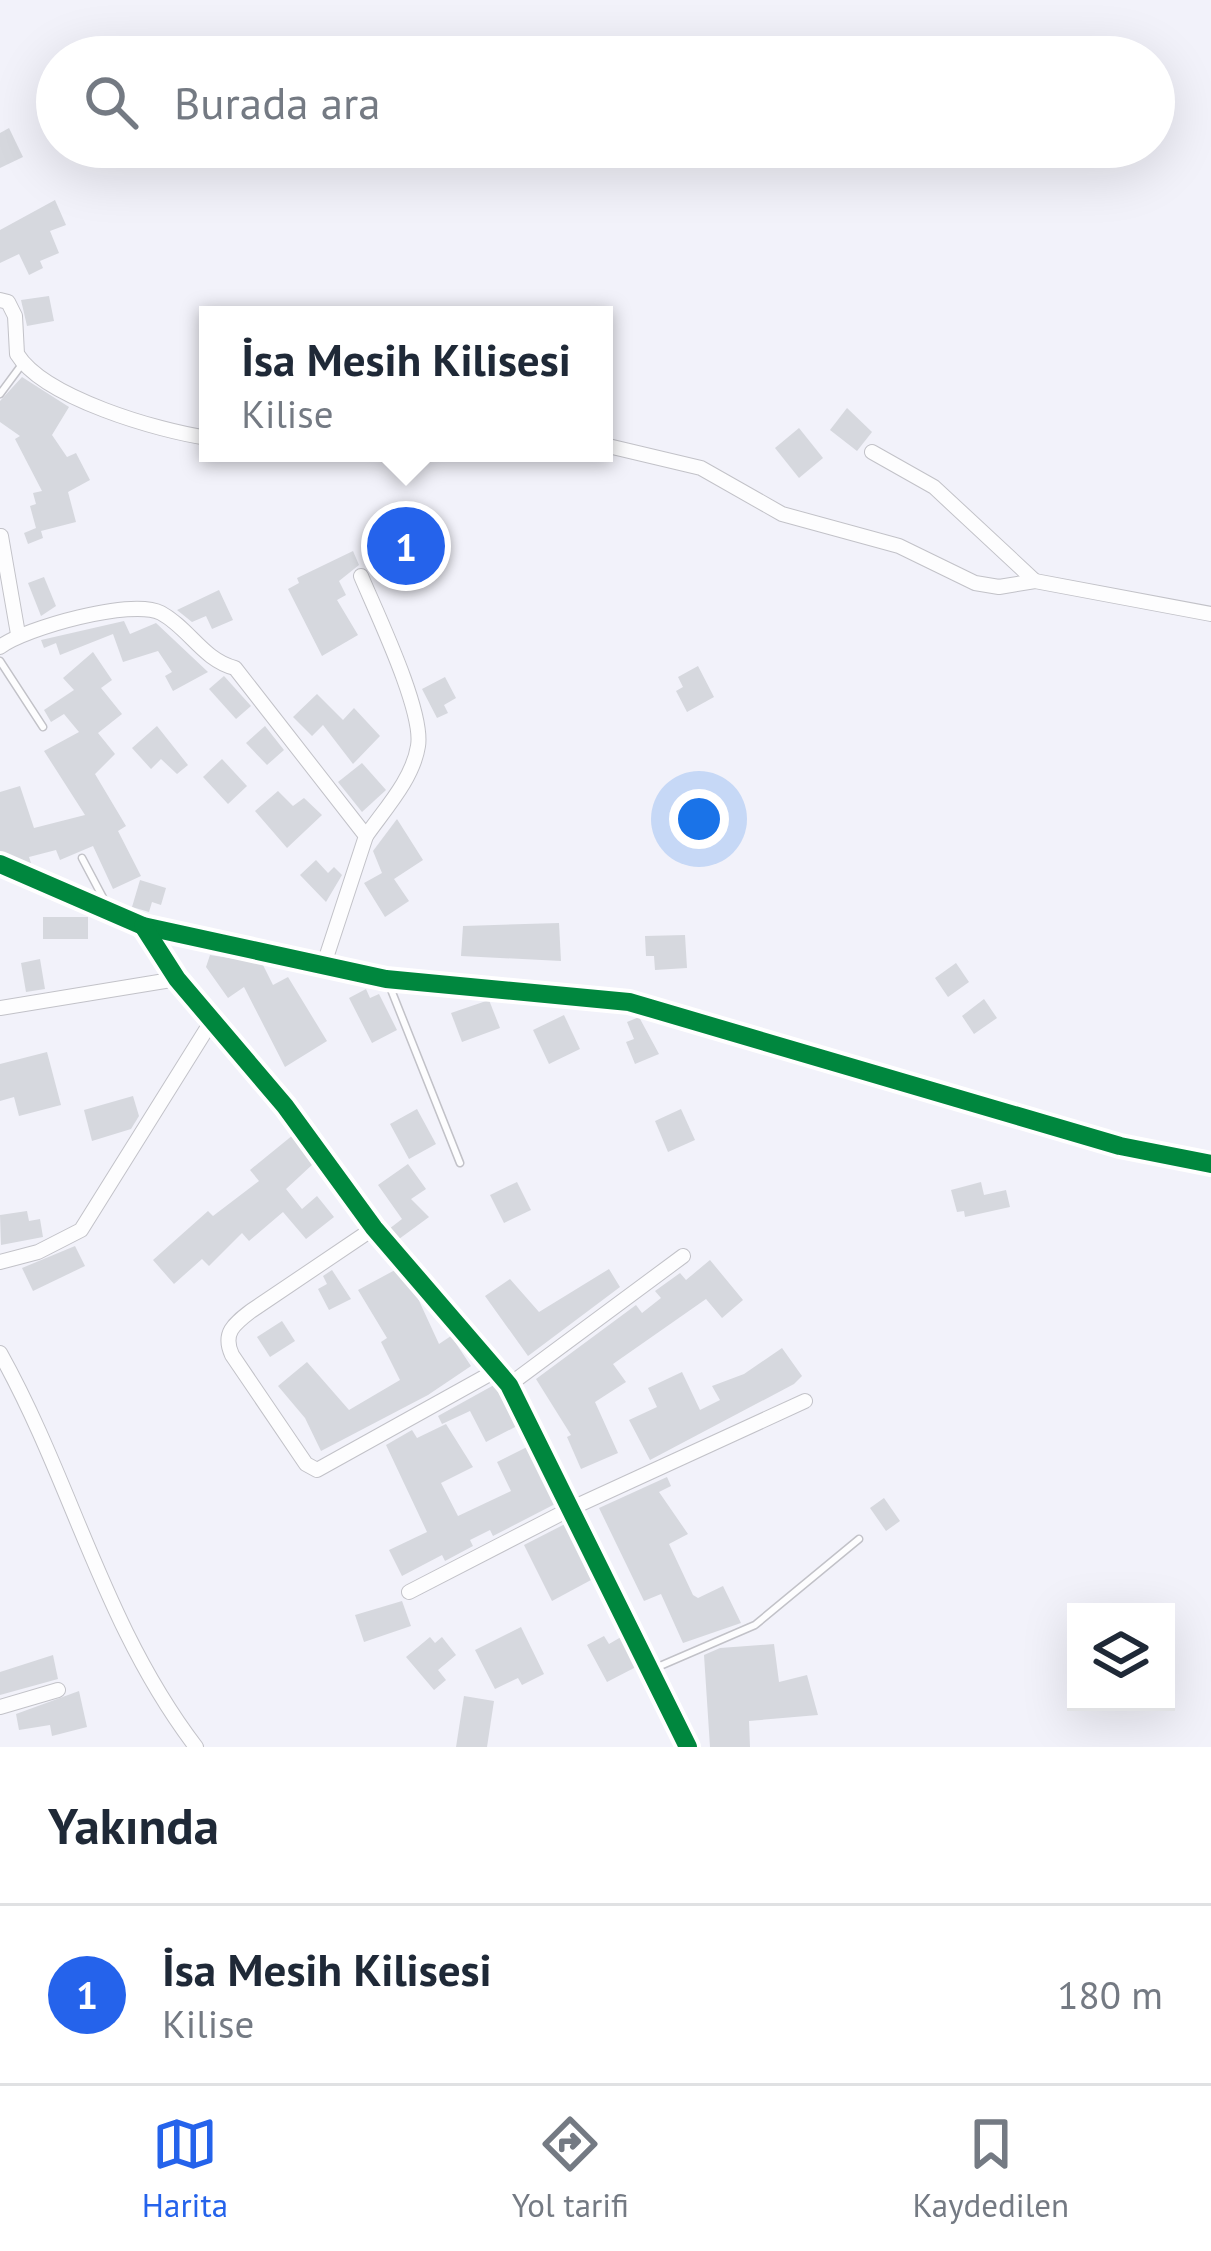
<!DOCTYPE html>
<html lang="tr">
<head>
<meta charset="utf-8">
<style>
	body { margin:0; font-family:"PT Sans",sans-serif; background:#f6f6f7; color:#1f2937 }
	.controls { position:absolute; right:36px; bottom:36px; display:grid; overflow:hidden; border-radius:0px; box-shadow:0 12px 48px #0002 }
	.controls button { width:108px; height:108px; display:grid; place-items:center; padding:0; border:0; border-bottom:3px solid #e0e1e3; background:#fff; color:#1f2937; font:60px sans-serif }
	.you { position:absolute; left:699px; top:819px; width:42px; height:42px; margin:-30px; border:9px solid #fff; border-radius:50%; background:#1a73e8; box-shadow:0 0 0 18px #1a73e833 }
	.badge { display:grid; place-items:center; width:78px; height:78px; border-radius:50%; background:#2563eb; color:#fff; font-size:39px; font-weight:700 }
	.pin { position:absolute; translate:-50% -50%; border:6px solid #fff; box-shadow:0 3px 12px #0006 }
	.popup { position:absolute; left:199px; top:306px; width:414px; height:156px; box-sizing:border-box; display:grid; place-content:center; border-radius:0px; background:#fff; filter:drop-shadow(0 3px 9px #0005); font-size:39px; white-space:nowrap; color:#747a83 }
	.popup b { font-size:45px; color:#1f2937 }
	.popup::after { content:''; position:absolute; left:50%; top:100%; margin-left:-24px; border:24px solid transparent; border-top-color:#fff }
	.list { margin:0; padding:0; list-style:none }
	h2 { display:flex; justify-content:space-between; align-items:center; height:156px; margin:0; padding:0 48px; font-size:51px }
	h2 small { font-size:39px; font-weight:400; color:#747a83 }
	.list li { display:grid; grid-template-columns:78px 1fr auto; gap:36px; align-items:center; box-sizing:border-box; height:180px; padding:0 48px; border-top:3px solid #e0e1e3 }
	.list b { display:block; font-size:45px; white-space:nowrap }
	.list p { margin:0; font-size:39px; white-space:nowrap; color:#747a83 }
	.list em { font-size:39px; font-style:normal; color:#747a83 }
	.icon { flex:none; width:66px; height:66px; fill:none; stroke:currentColor; stroke-width:2; stroke-linecap:round; stroke-linejoin:round }
	.map { position:relative; flex:none; width:1211px; height:1747px; overflow:hidden }
	.search { position:absolute; background:#fff; box-shadow:0 12px 48px #0002; left:36px; right:36px; top:36px; height:132px; display:flex; align-items:center; gap:30px; box-sizing:border-box; padding:0 42px; border-radius:66px; color:#747a83; font-size:45px }
	.sheet { height:336px; background:#fff }
	nav { display:flex; justify-content:space-around; align-items:center; box-sizing:border-box; height:168px; border-top:3px solid #e0e1e3; background:#fff; font-size:33px; color:#747a83 }
	nav a { display:grid; justify-items:center; gap:6px }
	nav .on { color:#2563eb }
	.map>svg:first-child { display:block }
</style>
</head>
<body>
<div class="map">
<svg width="1211" height="1747" viewBox="0 0 1211 1747">
	<rect width="100%" height="100%" fill="#f2f2fa"/>
	<g fill="#d6d8de">
		<path d="M9,128L23,157L0,168V133Z"/>
		<path d="M55,200L66,225L50,231L59,253L40,261L43,268L29,275L19,254L0,263V230Z"/>
		<path d="M49,296L54,321L27,326L21,300Z"/>
		<path d="M22,377L69,407L52,435L67,457L76,453L90,480L68,492L76,522L41,531L43,538L28,544L24,533L36,528L30,506L36,504L33,493L42,491L15,439L20,436L0,422V401Z"/>
		<path d="M847,408L872,432L857,451L830,430Z"/>
		<path d="M799,428L823,458L799,478L775,448Z"/>
		<path d="M438,519L450,543L390,572L377,543Z"/>
		<path d="M353,551L359,565L339,581L346,595L337,600L358,635L322,656L288,589L299,583L297,578Z"/>
		<path d="M44,577L56,606L41,616L28,583Z"/>
		<path d="M219,590L233,620L212,629L206,616L192,622L177,610Z"/>
		<path d="M124,621L130,634L156,623L208,672L173,691L165,676L172,672L158,651L123,662L113,634L60,655L56,643L44,648L41,640Z"/>
		<path d="M93,652L112,680L101,688L122,714L98,733L115,754L95,774L126,826L118,831L141,876L113,889L93,846L60,860L56,850L29,857L32,866L0,853V792L20,786L34,828L85,815L44,751L79,732L64,714L51,722L44,710L74,690L63,678Z"/>
		<path d="M698,666L714,697L687,712L676,691L683,687L678,677Z"/>
		<path d="M224,676L251,706L236,719L209,689Z"/>
		<path d="M445,677L456,698L444,705L448,713L437,718L422,689Z"/>
		<path d="M317,694L343,720L354,708L380,736L353,764L323,725L312,736L293,717Z"/>
		<path d="M157,726L188,765L177,774L161,759L151,769L132,748Z"/>
		<path d="M265,726L284,750L267,765L246,743Z"/>
		<path d="M222,759L247,786L228,804L203,777Z"/>
		<path d="M362,763L386,790L362,812L338,782Z"/>
		<path d="M278,791L293,806L304,798L322,815L287,848L255,811Z"/>
		<path d="M397,819L423,860L394,879L409,901L385,917L364,883L382,873L373,851Z"/>
		<path d="M316,860L328,873L334,867L342,875L326,902L300,875Z"/>
		<path d="M140,880L166,888L161,905L152,902L149,912L132,907Z"/>
		<rect x="43" y="917" width="45" height="22"/>
		<path d="M559,923L561,961L461,956L463,926Z"/>
		<path d="M685,935L687,968L655,970L654,956H646L645,936Z"/>
		<path d="M210,955L262,963L273,985L288,977L327,1041L285,1067L244,987L228,998L206,967Z"/>
		<path d="M40,959L45,989L26,992L21,963Z"/>
		<path d="M956,963L969,982L948,997L935,978Z"/>
		<path d="M366,989L370,998L379,994L397,1030L372,1043L349,998Z"/>
		<path d="M984,999L997,1018L974,1034L962,1016Z"/>
		<path d="M489,1000L500,1028L462,1042L451,1013Z"/>
		<path d="M564,1015L580,1049L549,1064L533,1030Z"/>
		<path d="M639,1017L659,1054L635,1064L626,1042L634,1039L627,1022Z"/>
		<path d="M47,1052L61,1105L19,1116L14,1097L0,1101V1064Z"/>
		<path d="M133,1096L139,1116L131,1129L92,1141L84,1110Z"/>
		<path d="M417,1109L436,1144L409,1159L390,1124Z"/>
		<path d="M681,1109L695,1140L668,1152L655,1121Z"/>
		<path d="M293,1135L313,1164L286,1189L302,1209L317,1196L334,1217L306,1239L283,1212L249,1241L242,1233L209,1266L202,1259L174,1284L153,1260L208,1211L213,1216L259,1181L250,1170Z"/>
		<path d="M408,1164L426,1189L411,1199L429,1217L399,1239L389,1229L402,1219L378,1185Z"/>
		<path d="M517,1182L531,1210L504,1223L490,1195Z"/>
		<path d="M981,1182L984,1195L1006,1190L1010,1207L965,1217L964,1211L957,1212L951,1190Z"/>
		<path d="M27,1211L29,1221L40,1219L43,1237L1,1245L0,1215Z"/>
		<path d="M75,1246L85,1266L33,1291L22,1268Z"/>
		<path d="M710,1260L743,1300L722,1318L706,1299L613,1364L626,1382L595,1402L618,1453L581,1469L567,1437L571,1435L536,1379L636,1305L642,1313L661,1298L655,1291L680,1273L686,1280Z"/>
		<path d="M609,1269L620,1287L528,1356L485,1296L510,1279L539,1312Z"/>
		<path d="M332,1270L351,1299L329,1310L318,1289L327,1284L323,1276Z"/>
		<path d="M395,1270L415,1292L439,1344L451,1336L471,1366L428,1395L321,1451L305,1418L278,1386L307,1362L349,1410L400,1380L381,1342L387,1338L358,1290Z"/>
		<path d="M282,1321L295,1341L270,1357L257,1337Z"/>
		<path d="M782,1348L802,1376L794,1384L650,1460L629,1420L657,1407L648,1388L682,1372L700,1410L720,1400L712,1386L744,1374Z"/>
		<path d="M494,1385L517,1426L486,1442L470,1411L442,1424L438,1416Z"/>
		<path d="M446,1424L473,1467L441,1483L458,1516L511,1491L497,1462L527,1447L555,1504L493,1536L490,1530L470,1540L473,1546L445,1561L442,1555L402,1576L389,1550L427,1532L386,1445L412,1430L417,1438Z"/>
		<path d="M667,1477L671,1486L659,1492L688,1534L669,1544L693,1595L698,1598L723,1586L741,1623L683,1643L661,1594L644,1601L599,1508Z"/>
		<path d="M884,1498L900,1521L886,1531L870,1508Z"/>
		<path d="M565,1524L591,1580L552,1601L524,1545Z"/>
		<path d="M402,1601L411,1626L364,1642L355,1615Z"/>
		<path d="M521,1627L544,1674L522,1685L518,1678L495,1689L475,1650Z"/>
		<path d="M604,1636L609,1644L621,1637L636,1667L607,1682L587,1645Z"/>
		<path d="M430,1637L435,1643L442,1637L456,1655L438,1670L446,1680L434,1690L406,1657Z"/>
		<path d="M774,1644L779,1682L807,1675L818,1715L749,1721L750,1747H710L704,1655L720,1648Z"/>
		<path d="M53,1655L58,1679L0,1695V1672Z"/>
		<path d="M79,1691L87,1727L52,1736L50,1725L19,1730L16,1714Z"/>
		<path d="M464,1696L494,1701L487,1747H456Z"/>
	</g>
	<g fill="none" stroke-linecap="round" stroke-linejoin="round">
		<g stroke="#c2c2c8" stroke-width="9">
			<g id="service">
				<path d="M0,394L23,363"/>
				<path d="M0,661L43,727"/>
				<path d="M82,858L109,909"/>
				<path d="M388,982L460,1163"/>
				<path d="M653,1669L755,1625L859,1539"/>
			</g>
		</g>
		<g stroke="#c2c2c8" stroke-width="16">
			<g id="minor">
				<path d="M0,300L8,302L15,316L17,354C44,398 159,431 208,438"/>
				<path d="M604,445L701,468L782,514L899,546L975,583L999,587L1035,581L1211,614"/>
				<path d="M872,452L934,487L1035,581"/>
				<path d="M1,536L18,634"/>
				<path d="M361,576C376,612 424,711 418,746C413,779 384,810 366,836"/>
				<path d="M0,647C25,628 132,598 161,613C189,628 203,660 235,668L366,836L323,967"/>
				<path d="M0,864L143,926L386,979L629,1002L1120,1146L1211,1164"/>
				<path d="M143,926L177,979L285,1106L374,1228L509,1385L688,1747"/>
				<path d="M0,1008L177,979"/>
				<path d="M374,1228L251,1311C234,1324 222,1333 232,1355L306,1464L317,1470L497,1370"/>
				<path d="M0,1262L38,1252L81,1230L211,1022"/>
				<path d="M0,1353C73,1484 103,1625 196,1747"/>
				<path d="M509,1385L683,1256"/>
				<path d="M409,1592L572,1508L805,1401"/>
				<path d="M0,1707L58,1690"/>
			</g>
		</g>
		<use href="#service" stroke="#fdfdfe" stroke-width="6"/>
		<use href="#minor" stroke="#fdfdfe" stroke-width="14"/>
		<g stroke="#fff" stroke-width="26">
			<g id="cycleway">
				<path d="M0,864L143,926L386,979L629,1002L1120,1146L1211,1164"/>
				<path d="M143,926L177,979L285,1106L374,1228L509,1385L688,1747"/>
			</g>
		</g>
		<use href="#cycleway" stroke="#00873e" stroke-width="18"/>
	</g>
</svg>
<div class="controls">
<button><svg class="icon" aria-label="layers" viewBox="0 0 24 24"><path d="M12 4l9 5-9 5-9-5zM3 14l9 5 9-5"/></svg></button>
</div>
<div class="you"></div>
<div class="pin badge" style="left:406px;top:546px">1</div>
<div class="popup"><b>İsa Mesih Kilisesi</b>Kilise</div>
<div class="search"><svg class="icon" aria-label="search" viewBox="0 0 24 24"><circle cx="10" cy="10" r="6"/><path d="M15 15l6 6"/></svg>Burada ara</div>
</div>
<section class="sheet">
<h2>Yakında<small></small></h2>
<ul class="list">
<li><span class="badge">1</span><div><b>İsa Mesih Kilisesi</b><p>Kilise</p></div><em>180 m</em></li>
</ul>
</section>
<nav>
<a class="on"><svg class="icon" aria-label="map" viewBox="0 0 24 24"><path d="M3 6l6-2 6 2 6-2v14l-6 2-6-2-6 2zM9 4v14M15 6v14"/></svg>Harita</a>
<a><svg class="icon" aria-label="directions" viewBox="0 0 24 24"><path d="M12 3l9 9-9 9-9-9zM9 14v-3h6M13 9l2 2-2 2"/></svg>Yol tarifi</a>
<a><svg class="icon" aria-label="saved" viewBox="0 0 24 24"><path d="M7 4h10v16l-5-4-5 4z"/></svg>Kaydedilen</a>
</nav>
</body>
</html>
